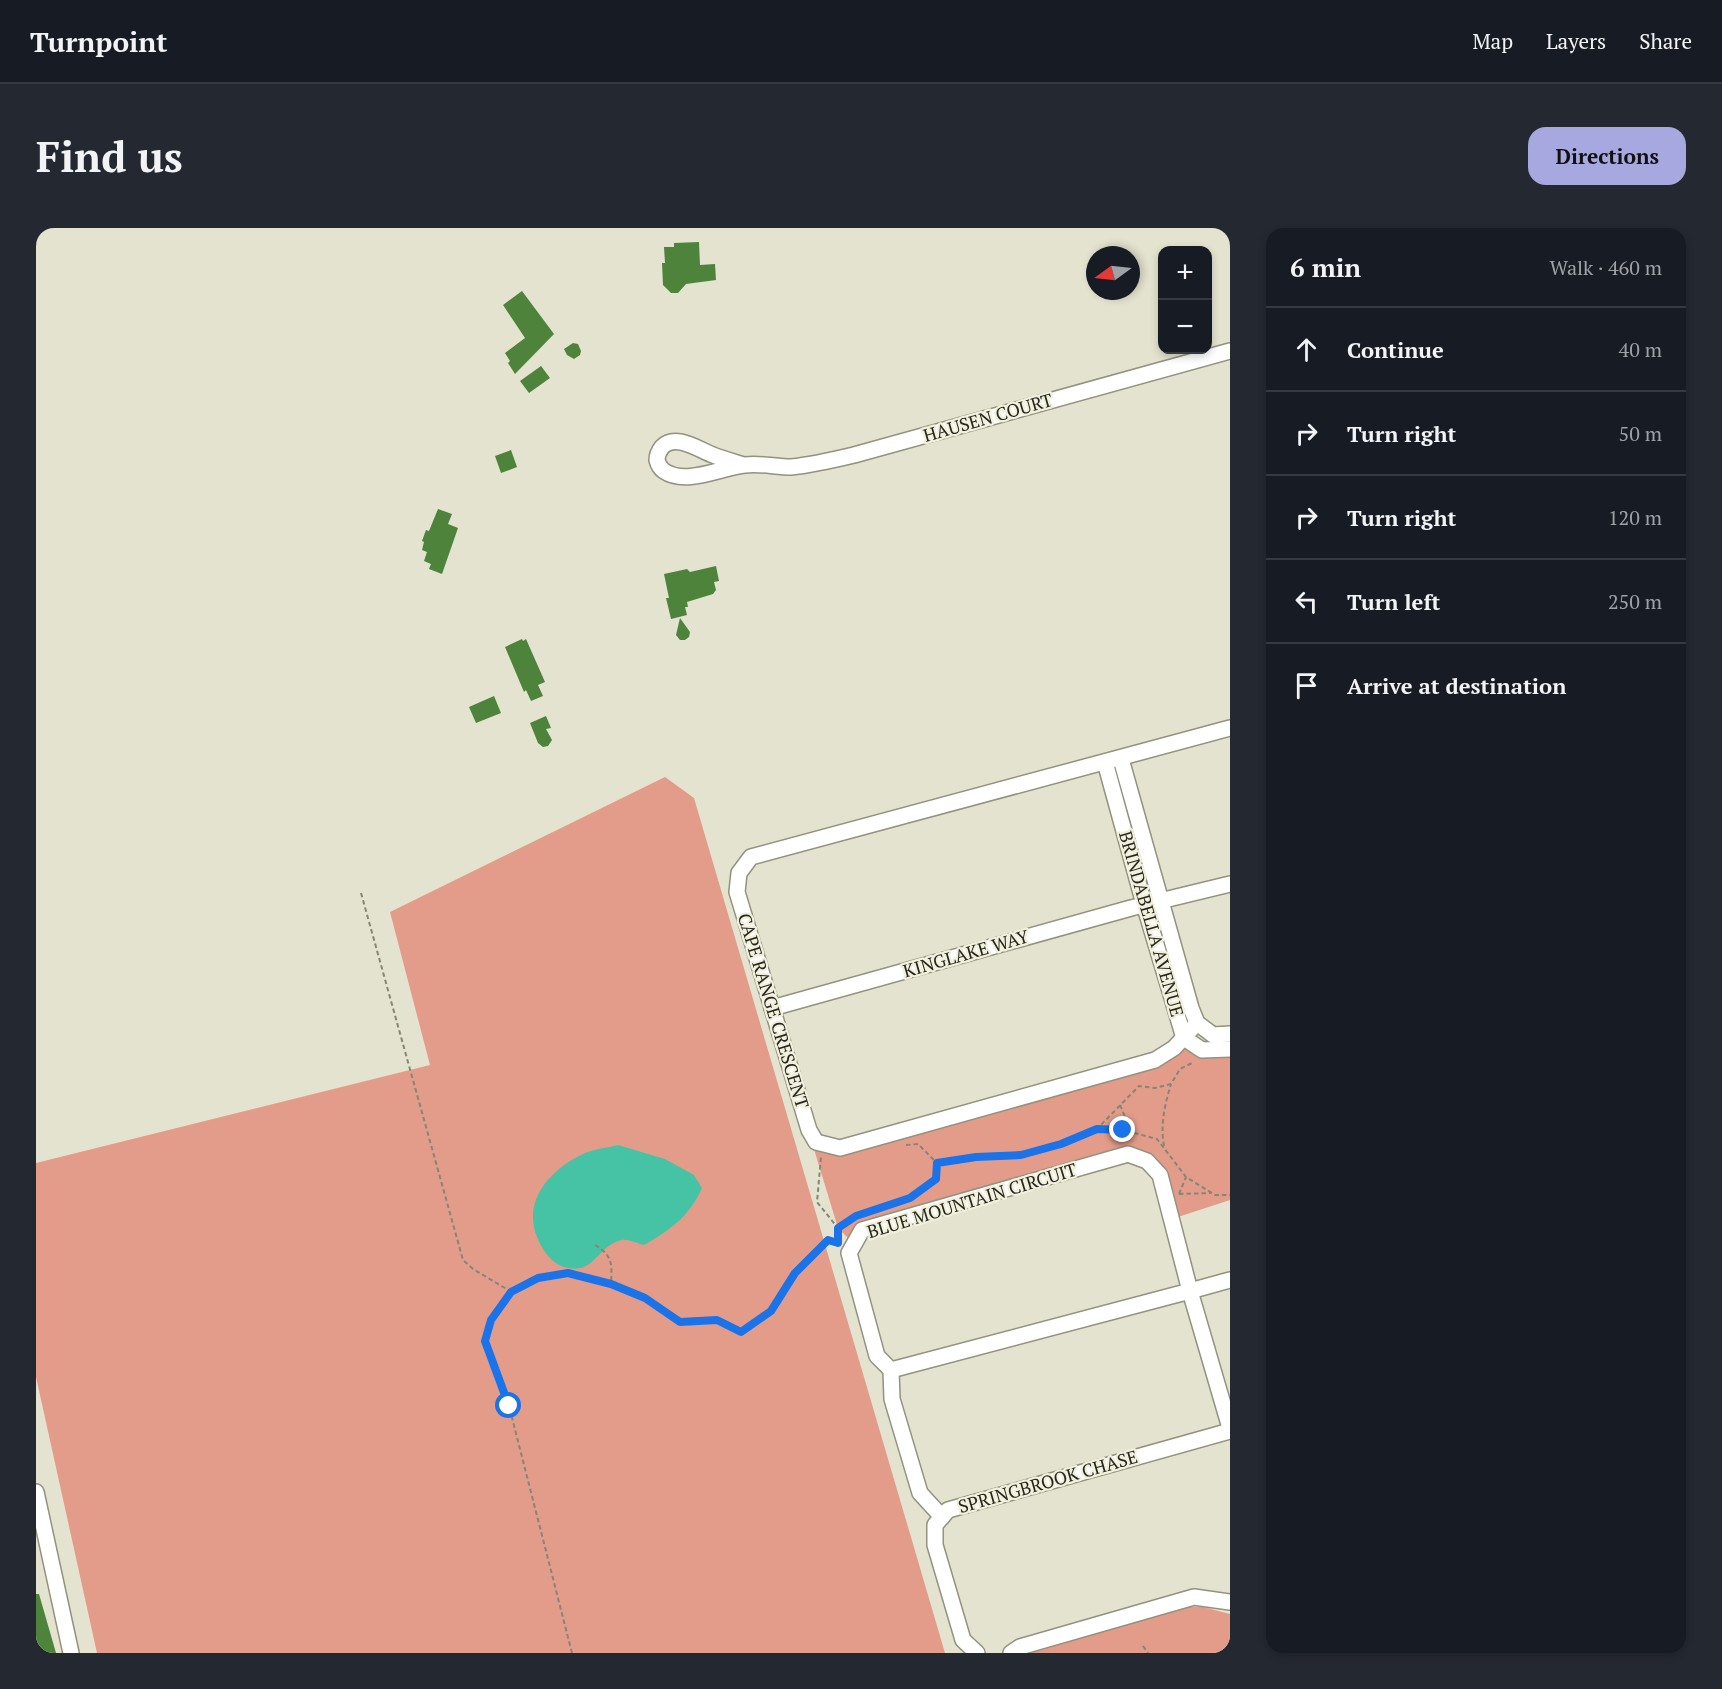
<!DOCTYPE html>
<html lang="en">
<head>
<meta charset="utf-8">
<style>
	body { margin:0; font-family:"PT Serif",serif; background:#242831; color:#f1f3f6 }
	.controls { position:absolute; right:18px; top:18px; display:grid; overflow:hidden; border-radius:12px; box-shadow:0 3px 9px #0003 }
	.controls button { width:54px; height:54px; display:grid; place-items:center; padding:0; border:0; border-bottom:2px solid #363941; background:#171b24; color:#f1f3f6; font:30px sans-serif }
	.compass { position:absolute; left:1050px; top:18px; width:54px; height:54px; border-radius:50%; background:#171b24; box-shadow:0 3px 9px #0003; rotate:255deg }
	.stop { position:absolute; width:18px; height:18px; margin:-14px; border:4px solid #1a73e8; border-radius:50%; background:#fff }
	.stop.end { background:#1a73e8; border-color:#fff; box-shadow:0 2px 6px #0008 }
	.list { margin:0; padding:0; list-style:none }
	h2 { display:flex; justify-content:space-between; align-items:center; height:78px; margin:0; padding:0 24px; font-size:26px }
	h2 small { font-size:20px; font-weight:400; color:#9ea1a6 }
	.list li { display:grid; grid-template-columns:39px 1fr auto; gap:18px; align-items:center; box-sizing:border-box; height:84px; padding:0 24px; border-top:2px solid #363941 }
	.list b { display:block; font-size:22px; white-space:nowrap }
	.list em { font-size:20px; font-style:normal; color:#9ea1a6 }
	.icon { flex:none; width:33px; height:33px; fill:none; stroke:currentColor; stroke-width:2; stroke-linecap:round; stroke-linejoin:round }
	.map { position:relative; flex:none; width:1194px; height:1425px; overflow:hidden; border-radius:18px }
	header { display:flex; align-items:center; gap:36px; box-sizing:border-box; height:84px; padding:0 30px; background:#171b24; border-bottom:2px solid #363941 }
	header strong { font-size:28px }
	nav { display:flex; gap:33px; margin-inline-start:auto; font-size:21px }
	.intro { display:flex; align-items:center; justify-content:space-between; box-sizing:border-box; height:144px; padding:0 36px }
	h1 { margin:0; font-size:42px }
	.button { padding:15px 27px; border-radius:18px; background:#a7a8df; color:#111; font-size:21px; font-weight:700 }
	main { display:flex; gap:36px; padding:0 36px }
	aside { flex:1; background:#171b24; border-radius:18px; box-shadow:0 3px 9px #0003 }
	.map>svg:first-child { display:block }
</style>
</head>
<body>
<header>
<strong>Turnpoint</strong>
<nav><a>Map</a><a>Layers</a><a>Share</a></nav>
</header>
<div class="intro"><h1>Find us</h1><a class="button">Directions</a></div>
<main>
<div class="map">
<svg width="1194" height="1425" viewBox="0 0 1194 1425">
	<rect width="100%" height="100%" fill="#e4e3cf"/>
	<g fill="#e49c8a">
		<path d="M629,549L658,570L909,1425H61L0,1149V935L394,837L354,684Z"/>
		<path d="M1148,815L1194,824V972L1142,989C1132,959 1131,920 1092,921L823,998L812,1010L802,1000L777,918L804,923L1121,835Z"/>
		<path d="M1148,1379H1167L1194,1386V1425H995Z"/>
	</g>
	<path fill="#46c3a4" d="M582,917L629,931L658,947L666,960C653,989 634,1002 608,1017C602,1016 593,1011 586,1012C560,1017 558,1052 523,1037C513,1032 505,1019 501,1009C486,972 515,941 547,926C557,921 571,920 582,917Z"/>
	<g fill="#4d833b">
		<path d="M663,14L664,37L679,36L680,52L650,56L642,65H635L627,57L626,35H629L628,19H638V15Z"/>
		<path d="M486,63L518,106L479,146L472,135L474,133L469,125L489,110L467,77Z"/>
		<path d="M537,115L542,116L545,123L544,127L538,131L531,127L528,121Z"/>
		<path d="M505,138L514,150L493,165L484,153Z"/>
		<path d="M475,222L481,239L465,245L459,228Z"/>
		<path d="M402,281L416,286L412,296L422,300L406,346L393,341L395,336L388,333L391,324L386,322L388,314L386,313L390,302L393,303Z"/>
		<path d="M680,338L683,353L678,354L680,362L677,366L651,374L652,379H649L651,387L635,391L630,370H633L628,346L651,341L654,344Z"/>
		<path d="M644,390L654,404L653,409L649,412H644L640,407Z"/>
		<path d="M486,411L487,413L490,411L509,454L502,457L507,468L495,473L490,462L488,464L469,419Z"/>
		<path d="M458,468L465,485L440,495L433,479Z"/>
		<path d="M510,488L515,500L510,501L516,512L512,518L507,519L502,515L494,495Z"/>
		<path d="M0,1366H3L20,1425H0Z"/>
	</g>
	<g fill="none" stroke-linecap="round" stroke-linejoin="round">
		<g stroke="#93927f" stroke-width="18">
			<g id="minor">
				<path d="M708,237C698,234 687,231 677,227C663,222 640,205 626,219C623,223 621,227 621,232C622,236 625,241 628,243C650,258 686,239 709,237C724,235 740,239 755,239C776,237 797,232 818,227L1194,123"/>
				<path d="M1085,531L1155,780L1161,795L1177,807L1194,806"/>
				<path d="M1069,534L1108,676L1148,810L1166,822L1194,821"/>
				<path d="M736,780L1095,680L1194,656"/>
				<path d="M1161,795L1138,820L1119,832L804,920L780,914L773,902L701,664L703,645L715,629L1194,500"/>
				<path d="M1194,1052L1154,1063L855,1142L841,1128L813,1025L826,1002L1092,926L1111,933L1124,947L1154,1063L1194,1200"/>
				<path d="M855,1142L856,1171L884,1265L906,1289"/>
				<path d="M0,1264L35,1425"/>
				<path d="M941,1425L927,1412L899,1317V1297L912,1282L1194,1203"/>
				<path d="M975,1425L984,1419L1158,1369L1194,1374"/>
			</g>
		</g>
		<g stroke="#868678" stroke-width="2" stroke-dasharray="4.5 3" stroke-linecap="butt">
			<path d="M325,665L427,1032L437,1041L474,1063"/>
			<path d="M1084,877L1096,905"/>
			<path d="M1061,901L1087,902L1121,911L1150,949L1179,967H1194"/>
			<path d="M870,917L882,916L901,935L940,929L985,927L1025,916L1061,901L1103,858L1119,860L1135,856L1144,841L1158,834"/>
			<path d="M1128,918C1124,897 1129,876 1135,856"/>
			<path d="M1143,966L1175,965"/>
			<path d="M1143,966L1150,949"/>
			<path d="M802,1000L820,988L874,970L900,950L901,935"/>
			<path d="M559,1017C577,1028 576,1036 575,1056"/>
			<path d="M1107,1418L1112,1425"/>
			<path d="M536,1425L473,1178L449,1113L455,1092L475,1064L502,1050L532,1045L575,1056L609,1070L644,1094L681,1092L705,1103L735,1083L759,1045L792,1012L802,1015V1000L781,974L785,929"/>
		</g>
		<use href="#minor" stroke="#fff" stroke-width="15"/>
	</g>
	<g fill="none" stroke-linecap="round" stroke-linejoin="round">
		<path stroke="#1a73e8" stroke-width="8" d="M473,1178L449,1113L455,1092L475,1064L502,1050L532,1045L575,1056L609,1070L644,1094L681,1092L705,1104L735,1083L759,1045L792,1012L802,1015V1000L820,988L874,970L900,951L901,935L940,929L985,927L1025,916L1061,901L1087,902"/>
	</g>
	<g text-anchor="middle" stroke-width="4.5" stroke-linejoin="round" paint-order="stroke">
		<g font-size="18" fill="#26261e" stroke="#f1f0dc">
			<text transform="translate(952 190) rotate(-16)" y="6">HAUSEN COURT</text>
			<text transform="translate(1115 696) rotate(74)" y="6">BRINDABELLA AVENUE</text>
			<text transform="translate(930 726) rotate(-16)" y="6">KINGLAKE WAY</text>
			<text transform="translate(737 783) rotate(73)" y="6">CAPE RANGE CRESCENT</text>
			<text transform="translate(936 973) rotate(-17)" y="6">BLUE MOUNTAIN CIRCUIT</text>
			<text transform="translate(1012 1254) rotate(-16)" y="6">SPRINGBROOK CHASE</text>
		</g>
	</g>
</svg>
<div class="controls">
<button>+</button>
<button>−</button>
</div>
<svg class="compass" viewBox="-18 -18 36 36"><path d="M0-13l5 13h-10z" fill="#e53935"/><path d="M0 13l5-13h-10z" fill="#9ea1a6"/></svg>
<div class="stop" style="left:473px;top:1178px"></div>
<div class="stop end" style="left:1087px;top:902px"></div>
</div>
<aside>
<h2>6 min<small>Walk · 460 m</small></h2>
<ul class="list">
<li><svg class="icon" aria-label="ahead" viewBox="0 0 24 24"><path d="M12 20V5M6 11l6-6 6 6"/></svg><div><b>Continue</b></div><em>40 m</em></li>
<li><svg class="icon" aria-label="right" viewBox="0 0 24 24"><path d="M7 20v-9h11M14 6l5 5-5 5"/></svg><div><b>Turn right</b></div><em>50 m</em></li>
<li><svg class="icon" aria-label="right" viewBox="0 0 24 24"><path d="M7 20v-9h11M14 6l5 5-5 5"/></svg><div><b>Turn right</b></div><em>120 m</em></li>
<li><svg class="icon" aria-label="left" viewBox="0 0 24 24"><path d="M17 20v-9H6M10 6l-5 5 5 5"/></svg><div><b>Turn left</b></div><em>250 m</em></li>
<li><svg class="icon" aria-label="arrive" viewBox="0 0 24 24"><path d="M6 21V4h12l-3 4 3 4H6"/></svg><div><b>Arrive at destination</b></div></li>
</ul>
</aside>
</main>
</body>
</html>
